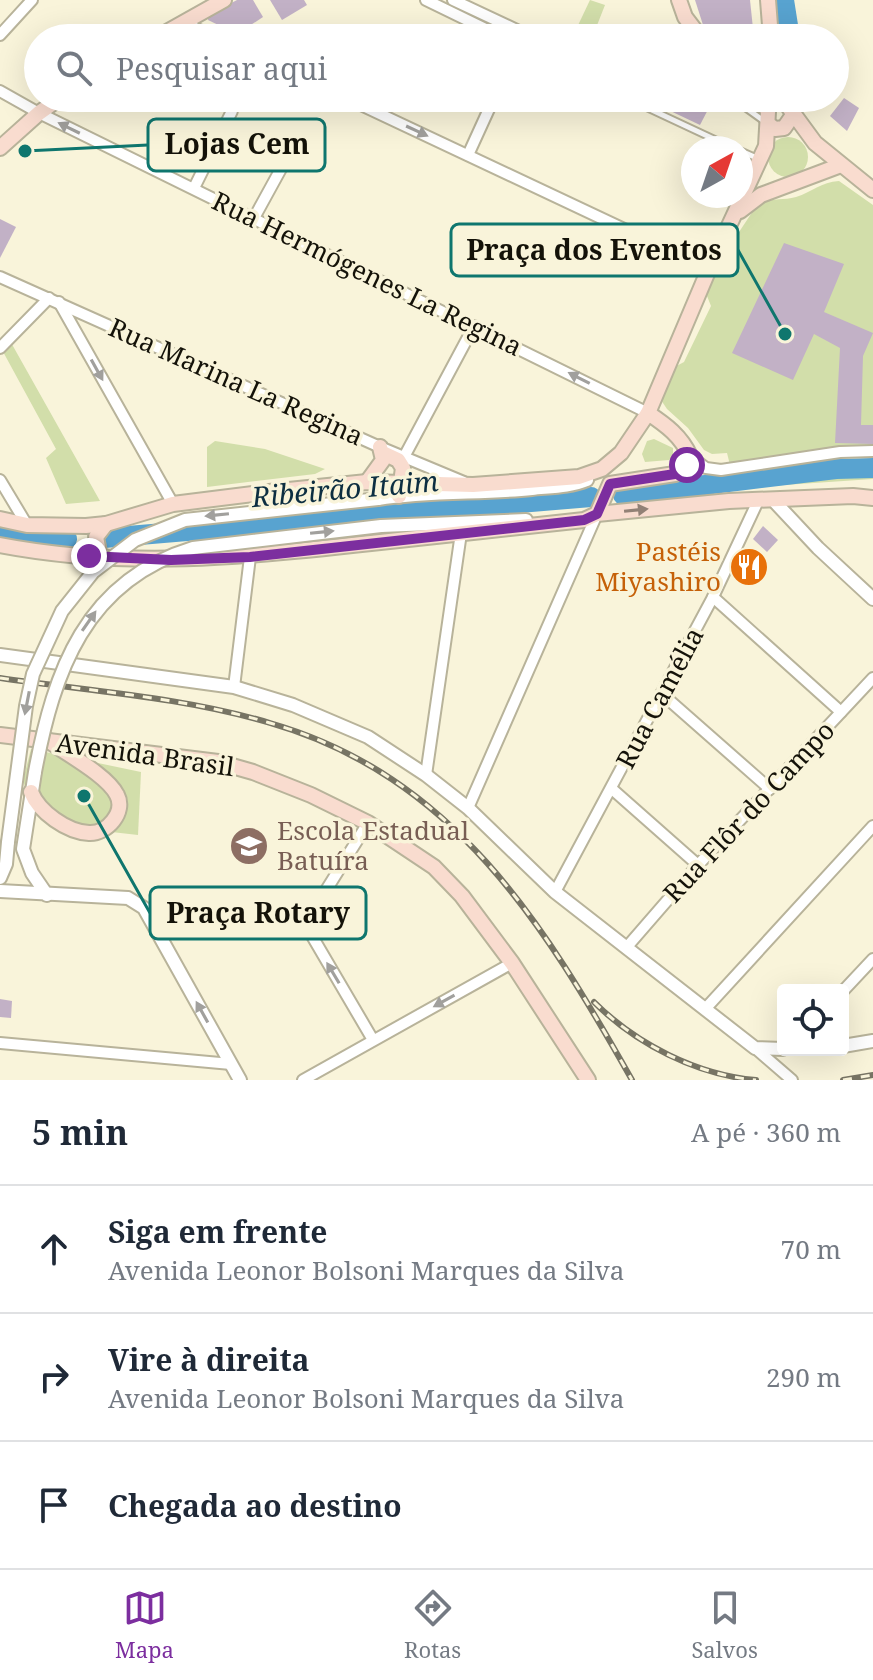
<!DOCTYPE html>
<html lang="pt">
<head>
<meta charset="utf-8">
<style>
	body { margin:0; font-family:"Noto Serif",serif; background:#f6f6f7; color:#1f2937 }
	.controls { position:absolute; right:24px; bottom:24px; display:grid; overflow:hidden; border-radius:8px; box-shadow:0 8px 32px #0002 }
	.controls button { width:72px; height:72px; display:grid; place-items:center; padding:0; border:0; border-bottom:2px solid #e0e1e3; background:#fff; color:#1f2937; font:40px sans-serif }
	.compass { position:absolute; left:681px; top:136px; width:72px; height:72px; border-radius:50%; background:#fff; box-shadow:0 8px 32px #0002; rotate:40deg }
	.stop { position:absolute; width:24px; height:24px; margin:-18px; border:6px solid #7c2e9f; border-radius:50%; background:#fff }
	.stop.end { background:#7c2e9f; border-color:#fff; box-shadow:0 2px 8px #0008 }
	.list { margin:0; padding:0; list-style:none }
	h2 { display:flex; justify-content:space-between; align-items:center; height:104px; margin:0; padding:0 32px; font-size:34px }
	h2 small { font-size:26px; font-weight:400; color:#747a83 }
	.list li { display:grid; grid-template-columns:52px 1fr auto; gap:24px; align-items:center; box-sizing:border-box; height:128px; padding:0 32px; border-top:2px solid #e0e1e3 }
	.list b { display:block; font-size:30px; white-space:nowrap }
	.list p { margin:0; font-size:26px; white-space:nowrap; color:#747a83 }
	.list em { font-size:26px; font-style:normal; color:#747a83 }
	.icon { flex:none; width:44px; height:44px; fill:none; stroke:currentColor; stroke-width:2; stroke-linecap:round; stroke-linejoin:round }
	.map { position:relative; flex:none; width:873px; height:1080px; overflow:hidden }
	.search { position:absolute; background:#fff; box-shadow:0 8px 32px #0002; left:24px; right:24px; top:24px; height:88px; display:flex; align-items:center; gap:20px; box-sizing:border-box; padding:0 28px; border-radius:44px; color:#747a83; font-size:30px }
	.sheet { height:488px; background:#fff }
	nav { display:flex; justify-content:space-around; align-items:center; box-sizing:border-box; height:112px; border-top:2px solid #e0e1e3; background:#fff; font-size:22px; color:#747a83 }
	nav a { display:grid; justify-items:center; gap:4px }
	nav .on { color:#7c2e9f }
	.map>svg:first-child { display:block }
</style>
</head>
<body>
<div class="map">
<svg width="873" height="1080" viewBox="0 0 873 1080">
	<rect width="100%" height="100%" fill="#f9f4da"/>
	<g fill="#d2deaa">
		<path d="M590,0L605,5L592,38H572Z"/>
		<circle cx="788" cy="157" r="20"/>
		<path d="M839,181L873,205V454L731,469L727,453L712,454L704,450L688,428L667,409L661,400L669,370L684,362L711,306L705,291L715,268L757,205C770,197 782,201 796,197C812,192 821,182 839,181Z"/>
		<path d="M9,339L100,501L66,504L46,458L56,449L1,348Z"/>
		<path d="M654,439L673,448V457L669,460L645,462L642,454L647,441Z"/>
		<path d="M215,441L265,449L325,469L315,474L207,487V447Z"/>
		<path d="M854,472L873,473V479L727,489V485Z"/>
		<path d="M31,749L141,772L138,835L94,830L32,811L23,780Z"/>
	</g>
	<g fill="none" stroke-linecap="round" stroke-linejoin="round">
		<g stroke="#58a3d0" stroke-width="20">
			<path d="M784,0L790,38"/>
			<path d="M623,495L836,469L873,468"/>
			<path d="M0,528L25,534L67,539"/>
			<path d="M104,538L591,497"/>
		</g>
	</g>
	<g fill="#c2b1c6">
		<path d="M237,0H253L263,17L237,34L208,20L209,15Z"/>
		<path d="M270,0H304L307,5L282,20Z"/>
		<path d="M695,0H750L754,38H713L704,28Z"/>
		<path d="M666,98H714L700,125L662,107Z"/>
		<path d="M844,98L859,108L847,131L830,116Z"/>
		<path d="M0,219L16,227L0,258Z"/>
		<path d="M784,243L844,264L824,312L873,333L863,356L861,425H873V444L835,443L840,348L814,334L793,380L732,353Z"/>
		<path d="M763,526L778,540L767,552L753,539Z"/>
		<path d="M0,999L12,1001L11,1018L0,1017Z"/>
	</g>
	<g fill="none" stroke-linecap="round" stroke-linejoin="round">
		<g stroke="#b8b39a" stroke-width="9">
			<g id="service">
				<path d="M634,98L639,104L733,148"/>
				<path d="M732,98L764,121"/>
				<path d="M741,151L759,159"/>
			</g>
		</g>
		<g stroke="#b8b39a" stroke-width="14">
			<g id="minor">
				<path d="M426,0L504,38"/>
				<path d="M453,0L517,30L521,38"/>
				<path d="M184,23L217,38"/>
				<path d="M0,35L32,0"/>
				<path d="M0,91L39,113L648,413"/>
				<path d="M346,98L709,269"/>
				<path d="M468,155L494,98"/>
				<path d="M194,188L232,111"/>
				<path d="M254,218L294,145"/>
				<path d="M0,277L380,447L464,482"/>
				<path d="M59,302L173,504"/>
				<path d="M0,348L49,298"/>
				<path d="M690,456L706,468L721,470L840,452L873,451"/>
				<path d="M404,457L474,326"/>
				<path d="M0,480L27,525"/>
				<path d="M713,597L841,712"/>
				<path d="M234,687L250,557"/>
				<path d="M662,694L770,789"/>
				<path d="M426,775L461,533"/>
				<path d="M612,789L698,865"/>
				<path d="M468,808L597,514"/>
				<path d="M368,823L305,924L373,1040"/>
				<path d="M555,892L713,597L758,501"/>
				<path d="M626,948L698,865L873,678"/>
				<path d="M843,991L873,959"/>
				<path d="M706,1008L873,826"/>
				<path d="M0,1043L231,1064"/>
				<path d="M755,1048L792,1080"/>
				<path d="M303,1080L512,963"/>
			</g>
		</g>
		<g stroke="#b8b39a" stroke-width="16">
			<g id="tertiary">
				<path d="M378,499C429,491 481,494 532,489C551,487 570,487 587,480"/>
				<path d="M774,501L818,548L873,599"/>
				<path d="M381,526L526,520"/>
				<path d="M0,655L234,687L293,705L368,737L426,775L468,808L555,892L755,1048L783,1049"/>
				<path d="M35,772L23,849L32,873L47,895"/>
				<path d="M0,878L6,864L8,842"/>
				<path d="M0,891L128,898L144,908L240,1080"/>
				<path d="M843,1046L873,1041"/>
			</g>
		</g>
		<g stroke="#b8b39a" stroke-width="18">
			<g id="secondary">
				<path d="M679,0L685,17L701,38"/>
				<path d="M768,0L771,38"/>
				<path d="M156,38L224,0"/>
				<path d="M782,98L815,143L873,190"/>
				<path d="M768,124L775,129L784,128L793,115"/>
				<path d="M0,148L39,113L60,98"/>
				<path d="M740,211L761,195L841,165"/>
				<path d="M383,453L398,460L403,468L399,496"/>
				<path d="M367,482L383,460L380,447"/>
				<path d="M597,514L610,484L675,474C684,470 687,465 690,456C681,436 666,425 648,413"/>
				<path d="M0,519L27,525L86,526L106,524L173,504L269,492L367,482L473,485L579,477L602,469L621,453L648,413L709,269L766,146L768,112L762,98"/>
				<path d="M0,545C124,569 247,557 371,543C442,535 513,528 584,520L597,514L729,501L853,496L873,498"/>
				<path d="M100,557L96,537L106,524"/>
				<path d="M0,735L218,762L253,772L311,795L368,823L434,867L462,896L512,963L588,1080"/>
				<path d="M31,792C39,812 67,832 89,833C107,834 126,812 117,795C108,776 67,754 49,741"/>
			</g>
		</g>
		<use href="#service" stroke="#fff" stroke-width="5"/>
		<use href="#minor" stroke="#fff" stroke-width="10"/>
		<use href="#tertiary" stroke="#fff" stroke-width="12"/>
		<use href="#secondary" stroke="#f9dccf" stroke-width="14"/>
		<g stroke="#777464" stroke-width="6">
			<g id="rail">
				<path d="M0,678C89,691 183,697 270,723C454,776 544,924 632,1080"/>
				<path d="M594,1002C636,1044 697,1075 756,1080"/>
				<path d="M843,1080L873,1075"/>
			</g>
		</g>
		<use href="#rail" stroke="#f9f4da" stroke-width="3" stroke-dasharray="9" stroke-linecap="butt"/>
		<g stroke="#b8b39a" stroke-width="16" stroke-linecap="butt">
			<g id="tertiary-bridge">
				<path d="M35,772C54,671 85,581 193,548L381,526"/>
				<path d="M8,842L26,706L33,674L62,611L93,572L135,540L185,520L378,499"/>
			</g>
		</g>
		<use href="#tertiary-bridge" stroke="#fff" stroke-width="12"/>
	</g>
	<defs><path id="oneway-solid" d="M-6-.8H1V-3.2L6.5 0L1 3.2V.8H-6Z" transform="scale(2)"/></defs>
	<g fill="#a1a09d">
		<use href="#oneway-solid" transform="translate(69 128) rotate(-154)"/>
		<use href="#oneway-solid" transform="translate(417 131) rotate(25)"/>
		<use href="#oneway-solid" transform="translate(97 370) rotate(61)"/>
		<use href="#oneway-solid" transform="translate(579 378) rotate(-153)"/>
		<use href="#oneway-solid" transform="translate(217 515) rotate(174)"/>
		<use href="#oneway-solid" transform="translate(322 532) rotate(-6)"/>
		<use href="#oneway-solid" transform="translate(89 621) rotate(-55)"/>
		<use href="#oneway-solid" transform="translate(27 703) rotate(101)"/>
		<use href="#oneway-solid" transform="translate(333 973) rotate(-121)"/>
		<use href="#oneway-solid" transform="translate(444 1001) rotate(151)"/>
		<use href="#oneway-solid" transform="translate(202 1012) rotate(-119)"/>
	</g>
	<use fill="#928176" href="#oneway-solid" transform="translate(636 510) rotate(-6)"/>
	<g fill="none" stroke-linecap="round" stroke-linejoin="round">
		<path stroke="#7c2e9f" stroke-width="10" d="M89,556L171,560L250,557L584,520L597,514L610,484L675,474L682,471L687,465"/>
	</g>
	<defs>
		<g id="restaurant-disc" transform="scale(2)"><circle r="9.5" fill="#e8710a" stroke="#f9f4da"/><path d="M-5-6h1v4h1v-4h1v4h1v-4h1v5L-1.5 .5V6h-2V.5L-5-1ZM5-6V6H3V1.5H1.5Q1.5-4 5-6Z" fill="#fff"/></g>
		<g id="school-disc" transform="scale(2)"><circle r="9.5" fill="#8d6e63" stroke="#f9f4da"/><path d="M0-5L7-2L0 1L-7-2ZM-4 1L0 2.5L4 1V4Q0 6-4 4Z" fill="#fff"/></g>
	</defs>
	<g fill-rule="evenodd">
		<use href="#restaurant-disc" x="749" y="567"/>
		<use href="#school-disc" x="249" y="846"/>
	</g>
	<g text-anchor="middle" stroke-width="7" stroke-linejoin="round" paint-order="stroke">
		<g font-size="26" fill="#141209" stroke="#f9f4da">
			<text transform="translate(367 274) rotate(26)" y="9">Rua Hermógenes La Regina</text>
			<text transform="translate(236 382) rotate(24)" y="9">Rua Marina La Regina</text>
			<text transform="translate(660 698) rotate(-62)" y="9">Rua Camélia</text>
			<text transform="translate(145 755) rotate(8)" y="9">Avenida Brasil</text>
			<text transform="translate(749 812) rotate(-47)" y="9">Rua Flôr do Campo</text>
		</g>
		<g font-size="26" fill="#c56008" stroke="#f9f4da" text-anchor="end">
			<text x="721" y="561">Pastéis<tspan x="721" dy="30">Miyashiro</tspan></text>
		</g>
		<g font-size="26" fill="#785e54" stroke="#f9f4da" text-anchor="start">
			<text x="277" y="840">Escola Estadual<tspan x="277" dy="30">Batuíra</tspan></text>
		</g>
		<g font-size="28" font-style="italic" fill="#0c2e41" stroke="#f9f4da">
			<text transform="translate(345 489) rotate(-5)" y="10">Ribeirão Itaim</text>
		</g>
	</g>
	<path fill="none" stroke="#0f766e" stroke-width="3" d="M25 151L148 145M785 334L738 250M84 796L150 913"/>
	<g fill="#0f766e" stroke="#f9f4da" stroke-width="3">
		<circle cx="25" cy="151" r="8"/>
		<circle cx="785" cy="334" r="8"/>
		<circle cx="84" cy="796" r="8"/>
	</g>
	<g fill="#f9f4da" stroke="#0f766e" stroke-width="3">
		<rect x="148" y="119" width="177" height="52" rx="8"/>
		<rect x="451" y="224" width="287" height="52" rx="8"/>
		<rect x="150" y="887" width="216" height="52" rx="8"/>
	</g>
	<g font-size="28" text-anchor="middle" font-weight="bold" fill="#141209">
		<text x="237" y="154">Lojas Cem</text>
		<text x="594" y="260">Praça dos Eventos</text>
		<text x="258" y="923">Praça Rotary</text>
	</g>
</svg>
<div class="controls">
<button><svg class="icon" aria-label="locate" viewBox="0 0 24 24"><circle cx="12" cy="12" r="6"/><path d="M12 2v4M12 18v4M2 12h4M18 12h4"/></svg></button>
</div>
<svg class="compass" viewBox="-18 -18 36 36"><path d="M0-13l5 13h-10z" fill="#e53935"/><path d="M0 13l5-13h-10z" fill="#747a83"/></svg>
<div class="stop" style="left:687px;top:465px"></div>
<div class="stop end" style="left:89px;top:556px"></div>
<div class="search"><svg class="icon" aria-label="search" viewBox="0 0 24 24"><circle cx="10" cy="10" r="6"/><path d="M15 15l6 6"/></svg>Pesquisar aqui</div>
</div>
<section class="sheet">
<h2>5 min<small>A pé · 360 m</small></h2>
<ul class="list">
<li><svg class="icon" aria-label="ahead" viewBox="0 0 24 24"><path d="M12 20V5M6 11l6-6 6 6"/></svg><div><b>Siga em frente</b><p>Avenida Leonor Bolsoni Marques da Silva</p></div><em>70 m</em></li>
<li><svg class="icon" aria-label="right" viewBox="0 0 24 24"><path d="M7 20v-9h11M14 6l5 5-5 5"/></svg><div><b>Vire à direita</b><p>Avenida Leonor Bolsoni Marques da Silva</p></div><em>290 m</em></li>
<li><svg class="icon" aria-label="arrive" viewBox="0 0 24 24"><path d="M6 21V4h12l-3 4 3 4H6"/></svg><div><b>Chegada ao destino</b></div></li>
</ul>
</section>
<nav>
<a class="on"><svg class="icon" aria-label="map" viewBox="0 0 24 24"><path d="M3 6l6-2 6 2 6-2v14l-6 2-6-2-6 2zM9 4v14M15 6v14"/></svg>Mapa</a>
<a><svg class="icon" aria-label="directions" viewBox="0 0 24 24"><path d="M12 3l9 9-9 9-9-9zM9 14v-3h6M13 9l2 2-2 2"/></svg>Rotas</a>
<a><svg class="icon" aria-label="saved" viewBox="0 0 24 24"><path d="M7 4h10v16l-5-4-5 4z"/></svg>Salvos</a>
</nav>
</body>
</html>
